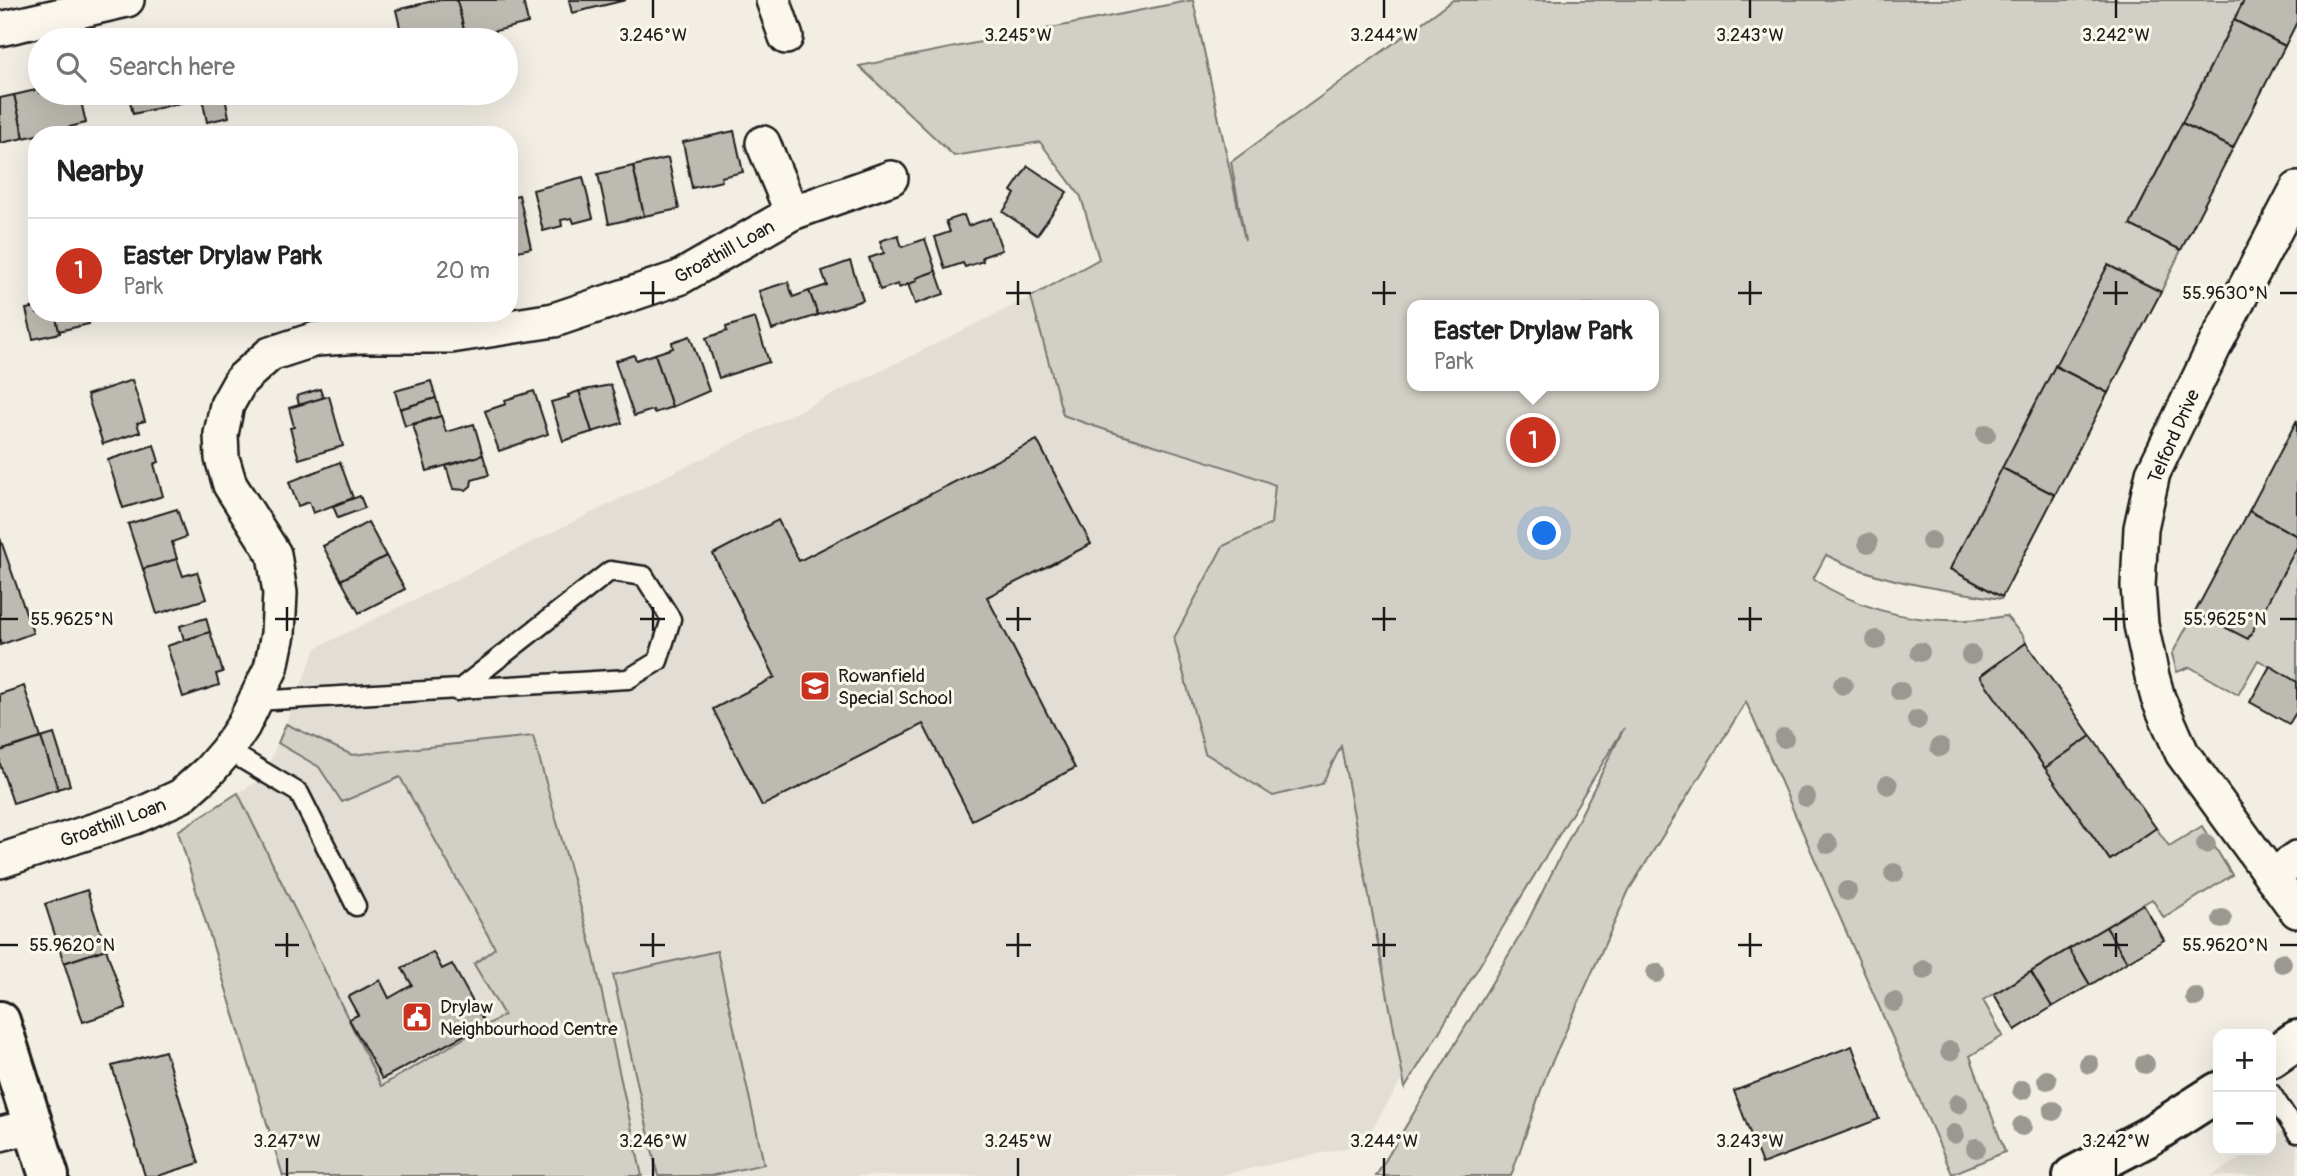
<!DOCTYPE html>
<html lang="en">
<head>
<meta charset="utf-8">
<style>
	body { margin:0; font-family:Pangolin,sans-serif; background:#f2f2f2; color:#222 }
	.controls { position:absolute; right:21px; bottom:21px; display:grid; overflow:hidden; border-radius:14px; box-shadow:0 7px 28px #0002 }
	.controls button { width:63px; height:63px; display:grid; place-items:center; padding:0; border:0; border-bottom:2px solid #e0e0e0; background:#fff; color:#222; font:35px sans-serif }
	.you { position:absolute; left:1545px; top:534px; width:24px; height:24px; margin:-18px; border:5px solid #fff; border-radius:50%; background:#1a73e8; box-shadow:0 0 0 10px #1a73e833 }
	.badge { display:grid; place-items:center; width:46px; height:46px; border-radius:50%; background:#c8321e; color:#fff; font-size:23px; font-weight:700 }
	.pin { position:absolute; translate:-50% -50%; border:4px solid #fff; box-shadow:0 2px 7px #0006 }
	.popup { position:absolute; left:1407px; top:300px; width:252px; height:91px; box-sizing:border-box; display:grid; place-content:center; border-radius:14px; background:#fff; filter:drop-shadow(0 2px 5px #0005); font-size:23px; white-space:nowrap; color:#767676 }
	.popup b { font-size:26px; color:#222 }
	.popup::after { content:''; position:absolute; left:50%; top:100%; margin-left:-14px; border:14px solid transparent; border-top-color:#fff }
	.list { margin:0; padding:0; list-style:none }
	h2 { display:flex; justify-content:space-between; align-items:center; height:91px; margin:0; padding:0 28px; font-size:30px }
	h2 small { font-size:23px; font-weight:400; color:#767676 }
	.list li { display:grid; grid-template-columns:46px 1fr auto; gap:21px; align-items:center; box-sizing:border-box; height:105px; padding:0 28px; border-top:2px solid #e0e0e0 }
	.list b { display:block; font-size:26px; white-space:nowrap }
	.list p { margin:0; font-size:23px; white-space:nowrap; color:#767676 }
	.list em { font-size:23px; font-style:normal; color:#767676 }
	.icon { flex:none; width:38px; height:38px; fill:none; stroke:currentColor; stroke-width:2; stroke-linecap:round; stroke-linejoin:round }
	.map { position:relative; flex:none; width:2297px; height:1176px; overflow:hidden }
	.search { position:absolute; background:#fff; box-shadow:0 7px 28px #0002; left:28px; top:28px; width:490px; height:77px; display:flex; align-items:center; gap:18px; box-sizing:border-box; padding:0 24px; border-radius:38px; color:#767676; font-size:26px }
	.panel { position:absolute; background:#fff; box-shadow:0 7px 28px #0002; left:28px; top:126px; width:490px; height:196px; border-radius:28px }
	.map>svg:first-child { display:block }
</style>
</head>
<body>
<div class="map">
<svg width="2297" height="1176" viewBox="0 0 2297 1176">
	<rect width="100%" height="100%" fill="#f2eee4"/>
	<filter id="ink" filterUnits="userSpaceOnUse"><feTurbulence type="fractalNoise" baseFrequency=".0143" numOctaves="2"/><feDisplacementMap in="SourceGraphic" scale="14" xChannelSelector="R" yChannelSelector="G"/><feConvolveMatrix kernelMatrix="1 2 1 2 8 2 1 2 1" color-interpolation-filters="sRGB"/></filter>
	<g filter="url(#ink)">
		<g fill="#e2ded5">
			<path d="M1232,186L1406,1073L1363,1144L1217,1176H283L178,831L264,777L316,648L1031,297Z"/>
			<path d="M2292,1126L2297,1131V1176H2211L2254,1150H2271V1139Z"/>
		</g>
		<g fill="#d2cfc6" stroke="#777671" stroke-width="2" fill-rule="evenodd">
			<path d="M1193,0L1245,240L1231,162L1453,0H2244L2130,225L2181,250L2161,292L2108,265L1950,569L2002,597L2001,599C1940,589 1881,583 1826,555L1813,579C1871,617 1938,627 2006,616L2023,636L2026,643L1981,676L2110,860L2156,828L2169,846L2202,826L2232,875L2164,918L2152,899L1983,1000L2003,1036L1970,1056L2005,1152L1952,1174L1746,702L1629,890L1547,1073L1511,1176H1376L1524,929L1624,728L1405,1088L1341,746L1322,784L1273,796L1205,753L1174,638L1223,546L1271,524L1275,485C1206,457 1133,442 1063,415L1031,297L1099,259L1081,197L1040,142L954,156L859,66ZM1412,305H1654V386H1412Z"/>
			<path d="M2297,547V682L2258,660L2238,695L2190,667L2177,672L2172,654L2195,612Z"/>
			<path d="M286,724L352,755L533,736L592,948L642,1176H283L178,831L238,793L381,1086L504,1015L474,964L495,948L400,777L342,802L319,767L278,743Z"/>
			<path d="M717,951L764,1164L710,1176H658L613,975Z"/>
		</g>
		<g fill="#bdbab1" stroke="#1c1c1c" stroke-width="2">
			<path d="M437,0H457L466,38L403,40L396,10Z"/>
			<path d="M457,0H523L528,23L466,38Z"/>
			<path d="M569,0H626L572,13Z"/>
			<path d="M2244,0H2297V22L2285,46L2234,20Z"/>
			<path d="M2234,20L2285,46L2233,148L2182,123Z"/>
			<path d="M362,29L364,40H320L319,38Z"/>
			<path d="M40,89V93H79L86,123L24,138L14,95Z"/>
			<path d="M128,93H191L193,100L133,114Z"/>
			<path d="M224,93L229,117L207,122L202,98Z"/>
			<path d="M14,95L24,138L0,143V98Z"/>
			<path d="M2182,123L2233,148L2181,250L2130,225Z"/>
			<path d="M734,131L743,172L721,177L722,181L692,188L683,142Z"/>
			<path d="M668,158L679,209L644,216L633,166Z"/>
			<path d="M633,166L644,216L609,224L598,174Z"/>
			<path d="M1028,166L1067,192L1037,235L1003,212L1015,194L1011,191Z"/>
			<path d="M583,177L593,218L574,223L572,218L561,220L562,226L543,231L533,190Z"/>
			<path d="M519,195L531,248L509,253V197Z"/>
			<path d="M964,215L968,226L991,218L1002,250L982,257L983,261L965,267L963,263L945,269L935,237L950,232L946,221Z"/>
			<path d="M898,235L902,247L925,239L936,271L916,278L917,281L899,288L898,284L880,290L869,258L884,253L880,241Z"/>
			<path d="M850,261L863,300L818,315L809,291L827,285L822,271Z"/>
			<path d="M2108,265L2161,292L2108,393L2055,366Z"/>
			<path d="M936,271L944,294L915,304L908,284L917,281L916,278Z"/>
			<path d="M788,282L793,297L809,291L818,315L772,330L759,291Z"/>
			<path d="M37,307V313H55L60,333L33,339L26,309Z"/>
			<path d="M55,313H109V315L88,320L89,324L59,331Z"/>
			<path d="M755,318L769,362L719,378L706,338L727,331L726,327Z"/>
			<path d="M690,336L709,391L672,407L655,354L673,348L672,342Z"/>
			<path d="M655,354L672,407L654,413L653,410L634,416L615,361L634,355L636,360Z"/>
			<path d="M2055,366L2108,393L2055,495L2002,468Z"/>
			<path d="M132,380L145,421L137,423L140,432L103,444L87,395Z"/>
			<path d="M431,381L436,398L400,409L395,391Z"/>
			<path d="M611,385L622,423L592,432L579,391Z"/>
			<path d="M320,389L323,398L299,405L297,396Z"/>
			<path d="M534,391L548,434L499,451L485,411L506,404L505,400Z"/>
			<path d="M579,391L592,432L563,441L551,402L569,397L568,395Z"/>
			<path d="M329,396L343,446L299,459L290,428L294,427L289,408Z"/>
			<path d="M436,398L441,416L405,426L400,409Z"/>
			<path d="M441,416L446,432L474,424L483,455L427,471L413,425Z"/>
			<path d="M2297,420V536L2249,511Z"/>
			<path d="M1037,440L1091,544L987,597L1075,768L972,820L923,724L762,806L713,709L775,677L713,554L778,520L799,561Z"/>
			<path d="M154,445L159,462L154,464L163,496L123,508L108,460Z"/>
			<path d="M483,455L489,475L472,480L471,486L466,490L453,489L446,466Z"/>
			<path d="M340,462L353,498L313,513L309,502L298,506L289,482Z"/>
			<path d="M2002,468L2055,495L2002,597L1950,569Z"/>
			<path d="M360,496L365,508L338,518L333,506Z"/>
			<path d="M177,509L186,537L172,542L177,559L143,569L128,524Z"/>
			<path d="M2249,511L2297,536V547L2248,639L2195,612Z"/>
			<path d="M368,522L386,556L341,580L323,546Z"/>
			<path d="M0,538L33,633L0,645Z"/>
			<path d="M386,556L405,589L359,613L341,580Z"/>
			<path d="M177,559L183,576L197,572L206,599L157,614L143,569Z"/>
			<path d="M206,618L210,632L184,640L180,626Z"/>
			<path d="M210,632L223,672L216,674L219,685L183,697L167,646Z"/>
			<path d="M2026,643L2091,736L2045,768L1980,676Z"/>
			<path d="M2270,666L2297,682V711L2289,724L2250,702Z"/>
			<path d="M24,686L41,738L0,751V694Z"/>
			<path d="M54,734L70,785L58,789L41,738Z"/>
			<path d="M2091,736L2156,828L2110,860L2045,768Z"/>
			<path d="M41,738L58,789L13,803L0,764V751Z"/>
			<path d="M87,890L106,949L64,963L45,904Z"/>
			<path d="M2143,904L2164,940L2127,962L2106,927Z"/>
			<path d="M2106,927L2127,962L2090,985L2069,949Z"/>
			<path d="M106,949L126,1008L83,1022L64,963Z"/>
			<path d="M2069,949L2090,985L2052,1007L2031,972Z"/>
			<path d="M433,952L442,969L452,964L485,1024L382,1079L349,1019L358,1015L348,997L380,980L389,998L412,985L402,968Z"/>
			<path d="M2031,972L2052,1007L2015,1030L1994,994Z"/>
			<path d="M1852,1046L1879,1119L1762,1164L1734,1091Z"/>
			<path d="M165,1051L199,1163L158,1176H145L112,1066Z"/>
		</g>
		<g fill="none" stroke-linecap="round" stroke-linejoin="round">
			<g stroke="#1c1c1c" stroke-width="23">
				<g id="service">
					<path d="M256,701L628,679L658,661L671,619L644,576L610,571L457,691"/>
					<path d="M227,750L299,793L356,906"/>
					<path d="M2271,1093L2297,1133"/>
				</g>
			</g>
			<g stroke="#1c1c1c" stroke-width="38">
				<g id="minor">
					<path d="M773,0L786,37"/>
					<path d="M0,29L127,0"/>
					<path d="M763,143L792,213"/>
					<path d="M2297,189L2217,341L2153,473L2141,528L2138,586L2141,625L2152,676L2158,698L2182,753L2297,911"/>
					<path d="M0,861L135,817L181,796L209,771L227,750L243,726L271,668L278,634L280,593L274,554L230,485L222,458L221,434L227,405L241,380L270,354L316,339L362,336H451L554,320L679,278L792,213L891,178"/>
					<path d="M2272,877L2297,858"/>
					<path d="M0,1134L33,1126"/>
				</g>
			</g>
			<g stroke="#1c1c1c" stroke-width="44">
				<path id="tertiary" d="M0,1021L49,1176"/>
			</g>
			<g stroke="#1c1c1c" stroke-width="44">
				<g id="primary">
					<path d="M2271,1058L2297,1040"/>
					<path d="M2073,1176L2146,1138L2218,1092"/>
				</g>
			</g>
			<use href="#service" stroke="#fbf7ec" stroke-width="18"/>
			<use href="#minor" stroke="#fbf7ec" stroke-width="33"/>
			<use href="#tertiary" stroke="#fbf7ec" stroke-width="38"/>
			<use href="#primary" stroke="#fbf7ec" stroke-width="38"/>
		</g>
		<g fill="#9b9892">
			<circle cx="1986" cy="434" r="10"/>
			<circle cx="1931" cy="541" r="10"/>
			<circle cx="1868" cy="543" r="10"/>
			<circle cx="1876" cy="640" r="10"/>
			<circle cx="1920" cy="652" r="10"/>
			<circle cx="1971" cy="655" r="10"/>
			<circle cx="1843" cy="685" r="10"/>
			<circle cx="1900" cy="691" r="10"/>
			<circle cx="1917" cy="720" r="10"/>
			<circle cx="1784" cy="738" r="10"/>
			<circle cx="1940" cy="747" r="10"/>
			<circle cx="1888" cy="785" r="10"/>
			<circle cx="1806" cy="797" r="10"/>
			<circle cx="1828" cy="844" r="10"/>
			<circle cx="2206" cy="844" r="10"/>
			<circle cx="1894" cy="873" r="10"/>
			<circle cx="1847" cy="891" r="10"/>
			<circle cx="2222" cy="919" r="10"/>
			<circle cx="2282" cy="963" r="10"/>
			<circle cx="1924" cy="970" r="10"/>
			<circle cx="1656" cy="973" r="10"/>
			<circle cx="2195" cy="997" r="10"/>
			<circle cx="1894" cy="1002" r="10"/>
			<circle cx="1950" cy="1051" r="10"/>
			<circle cx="2089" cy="1064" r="10"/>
			<circle cx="2145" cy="1064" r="10"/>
			<circle cx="2047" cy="1080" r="10"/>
			<circle cx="2022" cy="1090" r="10"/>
			<circle cx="1958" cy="1104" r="10"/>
			<circle cx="2053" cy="1111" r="10"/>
			<circle cx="2022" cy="1126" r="10"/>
			<circle cx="1954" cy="1134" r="10"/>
			<circle cx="1976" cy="1148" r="10"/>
		</g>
	</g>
	<path fill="none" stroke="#1c1c1c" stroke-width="2.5" d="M653,0V18M1018,0V18M1384,0V18M1750,0V18M2116,0V18M653,281V305M1018,281V305M1384,281V305M1750,281V305M2116,281V305M640,293H665M1006,293H1031M1372,293H1396M1738,293H1762M2103,293H2128M2280,293H2297M287,607V631M653,607V631M1018,607V631M1384,607V631M1750,607V631M2116,607V631M0,619H18M275,619H299M640,619H665M1006,619H1031M1372,619H1396M1738,619H1762M2103,619H2128M2280,619H2297M287,933V957M653,933V957M1018,933V957M1384,933V957M1750,933V957M2116,933V957M0,945H18M275,945H299M640,945H665M1006,945H1031M1372,945H1396M1738,945H1762M2103,945H2128M2280,945H2297M287,1158V1176M653,1158V1176M1018,1158V1176M1384,1158V1176M1750,1158V1176M2116,1158V1176"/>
	<defs>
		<g id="school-square" transform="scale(1.575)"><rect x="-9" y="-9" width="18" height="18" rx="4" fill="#c8321e" stroke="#fbf7ec"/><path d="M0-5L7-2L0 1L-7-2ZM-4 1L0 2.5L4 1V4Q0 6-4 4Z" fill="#fff"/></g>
		<g id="civic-square" transform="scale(1.575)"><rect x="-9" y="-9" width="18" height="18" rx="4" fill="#c8321e" stroke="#fbf7ec"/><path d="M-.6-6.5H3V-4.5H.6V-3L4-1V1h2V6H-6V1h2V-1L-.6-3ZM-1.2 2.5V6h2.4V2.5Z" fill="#fff"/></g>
	</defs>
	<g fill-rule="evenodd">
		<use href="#school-square" x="815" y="686"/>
		<use href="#civic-square" x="417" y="1017"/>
	</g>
	<g text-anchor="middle" stroke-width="6" stroke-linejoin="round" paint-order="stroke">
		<g font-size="19" fill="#1c1c1c" stroke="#fbf7ec">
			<text transform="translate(724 251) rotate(-29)" y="7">Groathill Loan</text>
			<text transform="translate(2173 436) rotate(-66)" y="7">Telford Drive</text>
			<text transform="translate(113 822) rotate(-20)" y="7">Groathill Loan</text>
		</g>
		<g font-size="19" fill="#1c1c1c" stroke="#fbf7ec" text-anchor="start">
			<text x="838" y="682">Rowanfield<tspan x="838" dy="22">Special School</tspan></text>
			<text x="440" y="1013">Drylaw<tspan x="440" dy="22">Neighbourhood Centre</tspan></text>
		</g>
	</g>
	<g font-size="18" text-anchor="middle" fill="#1c1c1c" stroke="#fbf7ec" stroke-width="6" stroke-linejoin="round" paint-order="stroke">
		<text x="653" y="41">3.246°W</text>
		<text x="1018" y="41">3.245°W</text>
		<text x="1384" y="41">3.244°W</text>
		<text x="1750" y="41">3.243°W</text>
		<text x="2116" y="41">3.242°W</text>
		<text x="2225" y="299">55.9630°N</text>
		<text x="72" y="625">55.9625°N</text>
		<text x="2225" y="625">55.9625°N</text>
		<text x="72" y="951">55.9620°N</text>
		<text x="2225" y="951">55.9620°N</text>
		<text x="287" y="1147">3.247°W</text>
		<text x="653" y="1147">3.246°W</text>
		<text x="1018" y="1147">3.245°W</text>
		<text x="1384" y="1147">3.244°W</text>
		<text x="1750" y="1147">3.243°W</text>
		<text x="2116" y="1147">3.242°W</text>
	</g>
</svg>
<div class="controls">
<button>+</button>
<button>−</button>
</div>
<div class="you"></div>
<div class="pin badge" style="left:1533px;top:440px">1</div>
<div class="popup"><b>Easter Drylaw Park</b>Park</div>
<div class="search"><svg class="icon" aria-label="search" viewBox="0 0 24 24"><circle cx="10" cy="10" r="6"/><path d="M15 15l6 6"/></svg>Search here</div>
<section class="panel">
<h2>Nearby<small></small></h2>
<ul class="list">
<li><span class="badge">1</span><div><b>Easter Drylaw Park</b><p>Park</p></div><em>20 m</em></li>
</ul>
</section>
</div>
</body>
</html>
